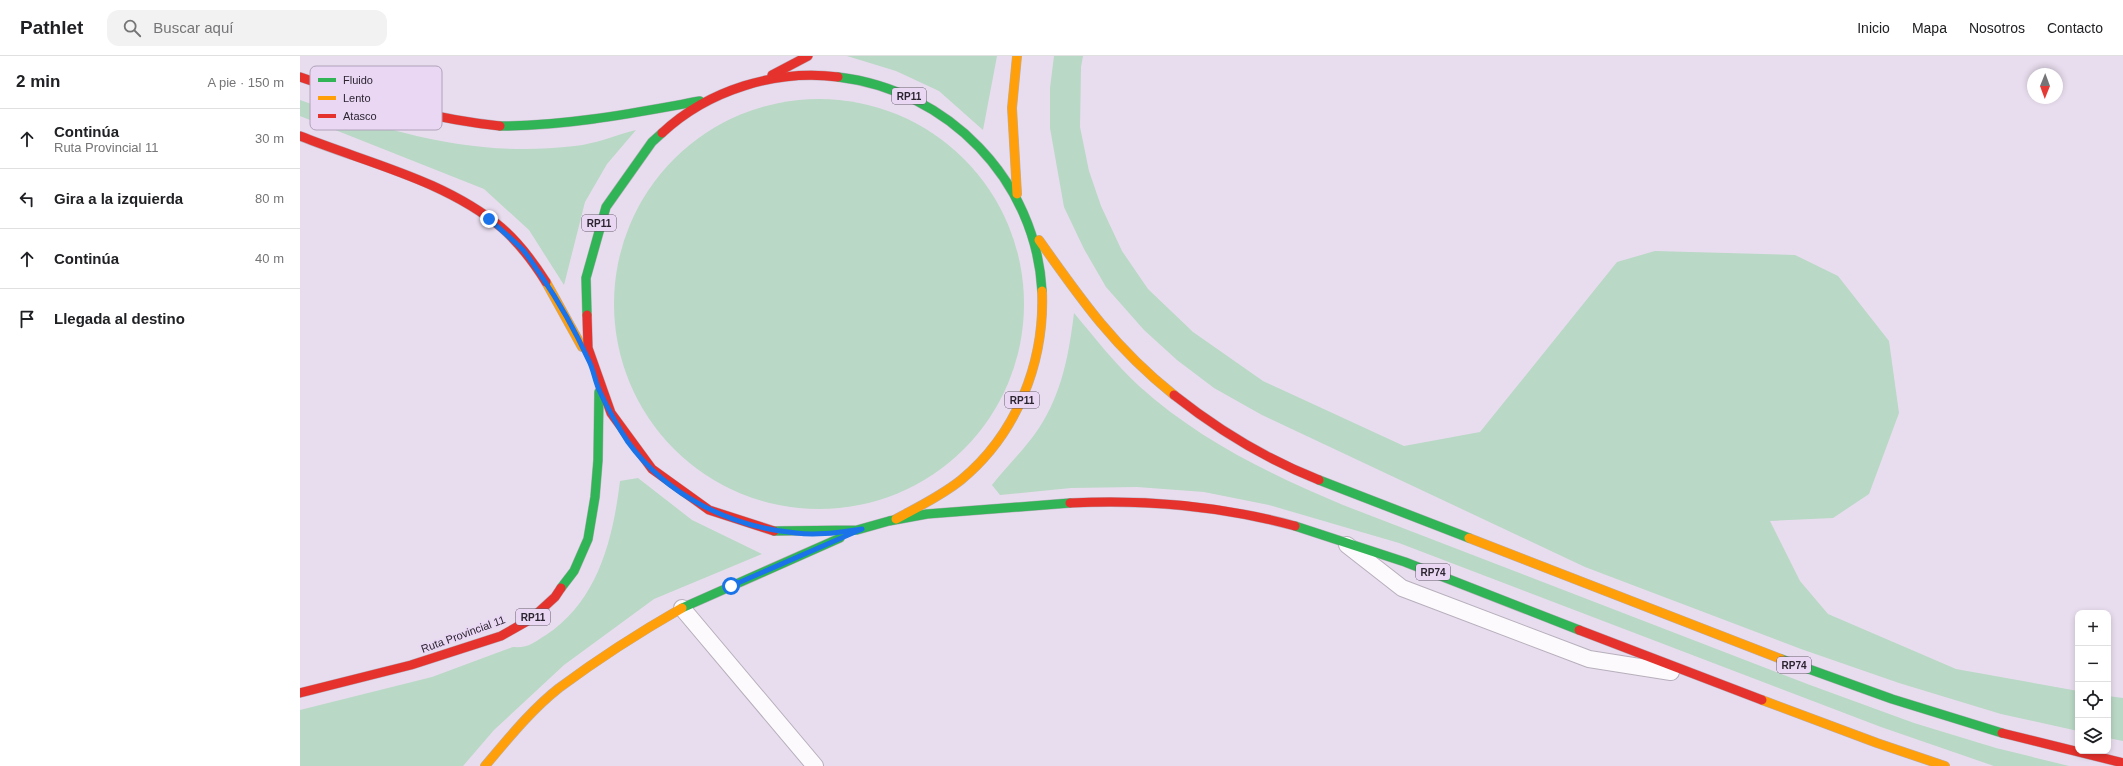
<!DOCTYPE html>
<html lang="es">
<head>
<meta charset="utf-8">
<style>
	body { margin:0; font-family:Helvetica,sans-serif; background:#f2f2f2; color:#202124 }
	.controls { position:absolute; right:12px; bottom:12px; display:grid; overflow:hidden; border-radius:8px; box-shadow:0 2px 6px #0003 }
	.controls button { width:36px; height:36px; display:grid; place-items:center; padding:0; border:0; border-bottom:1px solid #e0e0e0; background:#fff; color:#202124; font:20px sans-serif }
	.compass { position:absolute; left:1727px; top:12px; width:36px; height:36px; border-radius:50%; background:#fff; box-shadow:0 2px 6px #0003; rotate:181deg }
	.stop { position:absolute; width:12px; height:12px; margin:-9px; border:3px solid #1a73e8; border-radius:50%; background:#fff }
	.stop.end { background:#1a73e8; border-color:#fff; box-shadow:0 1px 4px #0008 }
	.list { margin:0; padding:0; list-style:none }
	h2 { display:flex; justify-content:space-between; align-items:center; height:52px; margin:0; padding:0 16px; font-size:17px }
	h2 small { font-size:13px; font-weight:400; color:#757577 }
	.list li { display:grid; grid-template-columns:26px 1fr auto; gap:12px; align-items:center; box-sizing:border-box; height:60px; padding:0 16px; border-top:1px solid #e0e0e0 }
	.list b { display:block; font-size:15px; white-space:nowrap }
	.list p { margin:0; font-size:13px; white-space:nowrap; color:#757577 }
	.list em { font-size:13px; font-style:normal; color:#757577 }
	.icon { flex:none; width:22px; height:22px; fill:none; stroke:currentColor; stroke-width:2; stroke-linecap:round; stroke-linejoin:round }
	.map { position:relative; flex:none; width:1823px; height:710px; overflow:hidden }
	header { display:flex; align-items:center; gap:24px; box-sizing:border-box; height:56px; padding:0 20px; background:#fff; border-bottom:1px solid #e0e0e0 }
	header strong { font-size:19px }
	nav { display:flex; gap:22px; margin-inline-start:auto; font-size:14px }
	.search { width:280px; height:36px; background:#f2f2f2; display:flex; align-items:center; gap:10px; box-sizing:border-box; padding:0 14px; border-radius:12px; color:#757577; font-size:15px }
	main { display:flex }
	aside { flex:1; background:#fff }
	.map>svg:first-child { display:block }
</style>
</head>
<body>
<header>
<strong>Pathlet</strong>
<div class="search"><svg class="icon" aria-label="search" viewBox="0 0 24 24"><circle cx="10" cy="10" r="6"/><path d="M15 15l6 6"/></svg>Buscar aquí</div>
<nav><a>Inicio</a><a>Mapa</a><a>Nosotros</a><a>Contacto</a></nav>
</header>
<main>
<aside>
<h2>2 min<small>A pie · 150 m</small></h2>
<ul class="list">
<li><svg class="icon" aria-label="ahead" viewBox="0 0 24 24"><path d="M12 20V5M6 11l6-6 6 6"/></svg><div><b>Continúa</b><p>Ruta Provincial 11</p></div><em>30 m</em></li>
<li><svg class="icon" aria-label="left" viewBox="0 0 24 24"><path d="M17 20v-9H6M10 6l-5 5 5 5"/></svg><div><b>Gira a la izquierda</b></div><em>80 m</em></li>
<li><svg class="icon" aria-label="ahead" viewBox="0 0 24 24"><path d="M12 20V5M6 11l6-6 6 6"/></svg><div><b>Continúa</b></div><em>40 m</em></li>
<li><svg class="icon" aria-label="arrive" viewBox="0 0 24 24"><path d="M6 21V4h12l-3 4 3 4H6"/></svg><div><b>Llegada al destino</b></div></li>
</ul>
</aside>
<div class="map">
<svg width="1823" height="710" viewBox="0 0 1823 710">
	<rect width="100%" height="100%" fill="#e8ddee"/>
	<g fill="#b9d8c5">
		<path d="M547,0H697L683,74L639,35L596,15Z"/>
		<path d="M754,0H783L781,11L780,71L789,115L801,150L822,195L848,233L893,276L963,325L1104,390L1180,376L1317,206L1355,195L1495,199L1538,220L1589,285L1599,357L1569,438L1533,462L1470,465L1500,525L1528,558L1656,613L1778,635V675L1701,658L1599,627L1501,593L1285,511L962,359L914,332L877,304L844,274L806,231L784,193L764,151L750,72V32Z"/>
		<circle cx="519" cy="248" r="205"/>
		<path d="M0,44C93,77 175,102 275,90C295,88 316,79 336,74L307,108L285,146L264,229L229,174L184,133L0,60Z"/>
		<path d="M774,257C795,282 815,308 839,330C899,384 969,418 1043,449L1510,629L1614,667L1696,692L1769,710H1694L1581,671L1099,487L969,449L904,436L837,431L771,432L700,439L692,429C707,410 725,393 739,372C762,337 769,298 774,257Z"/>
		<path d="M338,422L392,464L462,498L354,543L264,609L194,674L163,710H0V654L132,621L213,591C229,592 233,587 246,579C298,545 313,483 320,425Z"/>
		<path d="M1808,640L1823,642V685L1808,682Z"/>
	</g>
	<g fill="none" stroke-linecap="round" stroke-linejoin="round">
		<g stroke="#b7afbc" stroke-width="18">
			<g id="lane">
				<path d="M1047,489L1102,532L1289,603L1371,616"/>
				<path d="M382,552L515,710"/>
			</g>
		</g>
		<g stroke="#b7afbc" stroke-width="10">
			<g id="fast">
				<path d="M538,21C648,34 736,124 742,235"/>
				<path d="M200,70C268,70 333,57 400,45"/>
				<path d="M287,259L286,222L306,151L352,86L362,77"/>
				<path d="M1019,424L1169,482"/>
				<path d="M995,470L1105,506L1279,574"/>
				<path d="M474,475L557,474L589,465L627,458L770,447"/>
				<path d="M261,532L274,515L288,483L295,441L298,404L299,336"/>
				<path d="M382,552L540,482"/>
				<path d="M1481,603L1592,643L1702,677"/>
			</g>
		</g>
		<g stroke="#b7afbc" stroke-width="10">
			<g id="slow">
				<path d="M717,0L712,52L717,138"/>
				<path d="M739,184C782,245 815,292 874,339"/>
				<path d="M246,226L282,291"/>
				<path d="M596,463C618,451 641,440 661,424C717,378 745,306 742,235"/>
				<path d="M1169,482L1481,603"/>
				<path d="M1462,644L1577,687L1645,710"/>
				<path d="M185,710C208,683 231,654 259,632C298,603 340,576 382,552"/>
			</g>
		</g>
		<g stroke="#b7afbc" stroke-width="10">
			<g id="jam">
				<path d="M472,19L508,0"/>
				<path d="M0,21C65,44 131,63 200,70"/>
				<path d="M362,77C408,34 476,13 538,21"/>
				<path d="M0,80C67,107 145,124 202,172C219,187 234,207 246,226"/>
				<path d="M287,259L288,292L311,357L352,413L409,454L474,475"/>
				<path d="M874,339C917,373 968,404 1019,424"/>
				<path d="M770,447C846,443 921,450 995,470"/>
				<path d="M1279,574L1462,644"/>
				<path d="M0,637L111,609L201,580L231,563L255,541L261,532"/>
				<path d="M1702,677L1823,707"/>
			</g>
		</g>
		<use href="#lane" stroke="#fcfafc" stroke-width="16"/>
		<use href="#fast" stroke="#30b455" stroke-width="9"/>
		<use href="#slow" stroke="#ff9f0a" stroke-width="9"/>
		<use href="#jam" stroke="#e5322d" stroke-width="9"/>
	</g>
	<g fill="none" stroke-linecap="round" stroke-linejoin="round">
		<path stroke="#1a73e8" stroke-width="5" d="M189,163C200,173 212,183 223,194C229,201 234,210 240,218C259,246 275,274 289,305C294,315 295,326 300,336C308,353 318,371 328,386C367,440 431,471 496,477C518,480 540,476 562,473L431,530"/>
	</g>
	<g text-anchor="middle" stroke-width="3.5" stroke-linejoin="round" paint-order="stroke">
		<g fill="#e9d7f4" stroke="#655a6b" stroke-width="1">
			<rect x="592" y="32" width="34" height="16" rx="3"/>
			<rect x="282" y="159" width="34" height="16" rx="3"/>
			<rect x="705" y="336" width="34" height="16" rx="3"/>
			<rect x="1116" y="508" width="34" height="16" rx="3"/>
			<rect x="216" y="553" width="34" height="16" rx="3"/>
			<rect x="1477" y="601" width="34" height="16" rx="3"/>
		</g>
		<g font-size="10" font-weight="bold" fill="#2c2530">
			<text x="609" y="44">RP11</text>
			<text x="299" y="171">RP11</text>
			<text x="722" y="348">RP11</text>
			<text x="1133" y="520">RP74</text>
			<text x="233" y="565">RP11</text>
			<text x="1494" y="613">RP74</text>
		</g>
		<g font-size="11" fill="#2c2530" stroke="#e9d7f4">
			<text transform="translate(163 578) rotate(-20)" y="4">Ruta Provincial 11</text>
		</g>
	</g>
	<rect x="10" y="10" width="132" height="64" rx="6" fill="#e9d7f4" stroke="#b0a2b9" stroke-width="1"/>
	<rect x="18" y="22" width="18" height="4" fill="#30b455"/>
	<rect x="18" y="40" width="18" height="4" fill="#ff9f0a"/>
	<rect x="18" y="58" width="18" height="4" fill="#e5322d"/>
	<g font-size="11" fill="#2c2530">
		<text x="43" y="28">Fluido</text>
		<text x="43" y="46">Lento</text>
		<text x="43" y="64">Atasco</text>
	</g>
</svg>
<div class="controls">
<button>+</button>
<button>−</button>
<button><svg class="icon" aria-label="locate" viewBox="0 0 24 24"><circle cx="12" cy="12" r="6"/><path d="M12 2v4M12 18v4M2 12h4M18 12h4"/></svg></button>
<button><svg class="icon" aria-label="layers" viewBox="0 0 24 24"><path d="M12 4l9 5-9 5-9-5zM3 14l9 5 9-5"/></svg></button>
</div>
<svg class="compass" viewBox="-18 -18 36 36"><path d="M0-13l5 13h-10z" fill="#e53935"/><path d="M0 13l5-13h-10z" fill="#757577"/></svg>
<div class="stop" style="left:431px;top:530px"></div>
<div class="stop end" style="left:189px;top:163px"></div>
</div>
</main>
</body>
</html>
